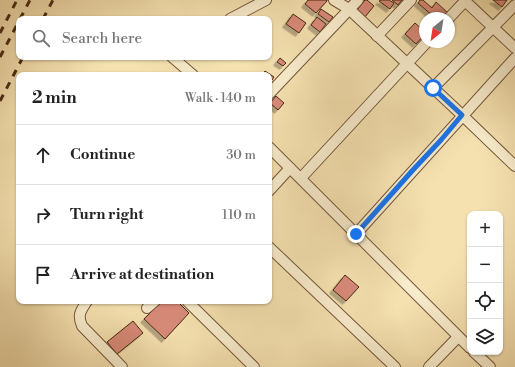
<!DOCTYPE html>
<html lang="en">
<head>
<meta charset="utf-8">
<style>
	body { margin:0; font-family:"Libre Bodoni",serif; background:#f6f6f6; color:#222 }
	.controls { position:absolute; right:12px; bottom:12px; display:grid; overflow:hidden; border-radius:8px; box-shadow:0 1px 3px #0004 }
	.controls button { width:36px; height:36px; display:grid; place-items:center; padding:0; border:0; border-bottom:1px solid #e0e0e0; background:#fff; color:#222; font:20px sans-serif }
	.compass { position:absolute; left:419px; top:12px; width:36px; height:36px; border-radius:50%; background:#fff; box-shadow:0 1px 3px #0004; rotate:210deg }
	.stop { position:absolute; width:12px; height:12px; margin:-9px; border:3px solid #1a73e8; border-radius:50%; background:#fff }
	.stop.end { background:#1a73e8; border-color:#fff; box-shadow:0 1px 4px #0008 }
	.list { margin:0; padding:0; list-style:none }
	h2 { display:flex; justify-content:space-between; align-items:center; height:52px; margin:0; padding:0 16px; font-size:17px }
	h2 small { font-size:13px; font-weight:400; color:#767676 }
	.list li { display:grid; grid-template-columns:26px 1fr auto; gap:12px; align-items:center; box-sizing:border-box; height:60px; padding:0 16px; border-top:1px solid #e0e0e0 }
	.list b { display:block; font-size:15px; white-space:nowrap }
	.list em { font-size:13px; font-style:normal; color:#767676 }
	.icon { flex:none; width:22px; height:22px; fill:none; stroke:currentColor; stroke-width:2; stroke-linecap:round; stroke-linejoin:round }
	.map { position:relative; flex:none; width:515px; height:367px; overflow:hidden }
	.search { position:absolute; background:#fff; box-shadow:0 1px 3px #0004; left:16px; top:16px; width:256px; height:44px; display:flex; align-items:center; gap:10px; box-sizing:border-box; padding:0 14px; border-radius:8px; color:#767676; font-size:15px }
	.panel { position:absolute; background:#fff; box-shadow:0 1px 3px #0004; left:16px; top:72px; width:256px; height:232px; border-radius:8px }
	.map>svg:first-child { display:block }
</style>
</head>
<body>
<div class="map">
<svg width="515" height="367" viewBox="0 0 515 367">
	<defs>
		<filter id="shadow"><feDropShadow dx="-3.5" dy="3.5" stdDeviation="0" flood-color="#0004"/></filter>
	</defs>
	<rect width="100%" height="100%" fill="#f5e1b0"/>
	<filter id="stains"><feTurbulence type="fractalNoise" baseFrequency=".005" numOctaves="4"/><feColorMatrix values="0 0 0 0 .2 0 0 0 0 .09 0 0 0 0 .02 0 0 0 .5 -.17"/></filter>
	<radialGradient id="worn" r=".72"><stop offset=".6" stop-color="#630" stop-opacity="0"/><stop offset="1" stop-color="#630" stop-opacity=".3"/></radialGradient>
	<g fill="#d88a79" stroke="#482813" filter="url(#shadow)">
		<path d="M308,0H327V1L316,13L305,4Z"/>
		<path d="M365,0H367L374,6L365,17L357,10Z"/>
		<path d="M381,0H389L394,3L390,9L379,1Z"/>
		<path d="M392,0H402L398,5Z"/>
		<path d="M420,0H423L432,8L436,2L448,13L444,18H435L418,3Z"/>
		<path d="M493,0H507L502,7Z"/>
		<path d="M321,9L333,17L329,22L318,14Z"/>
		<path d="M293,14L306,23L299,33L286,24Z"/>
		<path d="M317,17L326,24L320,32L311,25Z"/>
		<path d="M415,23L425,32V34L416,44L405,34Z"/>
		<path d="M280,58L286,63L283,66L277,62Z"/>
		<path d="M265,71L274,77L270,83L269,82V75H262Z"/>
		<path d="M276,96L284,103L278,110L270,103Z"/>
		<path d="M345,275L359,287L346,301L333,290Z"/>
		<path d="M162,301H177L189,313L165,339L144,319Z"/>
		<path d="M133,321L143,333L117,354L107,342Z"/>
	</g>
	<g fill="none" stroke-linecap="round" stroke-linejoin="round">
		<g stroke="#73563a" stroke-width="12">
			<g id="street">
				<path d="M334,0L349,9L462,115L515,166"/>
				<path d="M464,0L515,48"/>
				<path d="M449,18L466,0"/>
				<path d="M230,19L266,0"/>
				<path d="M377,36L411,0"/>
				<path d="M172,57L193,75"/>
				<path d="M433,88L515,5"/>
				<path d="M269,94L358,0"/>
				<path d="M269,147L470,348"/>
				<path d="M301,178L427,42"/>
				<path d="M269,191L290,168"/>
				<path d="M356,234L515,58"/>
				<path d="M269,247L395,367"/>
				<path d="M87,301C81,311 77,314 82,326L122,367"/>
				<path d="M187,301L254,367"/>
				<path d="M147,308L155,301"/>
				<path d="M474,352L490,367"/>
				<path d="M429,367L458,337"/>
			</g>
		</g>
		<use href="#street" stroke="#f8eccc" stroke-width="10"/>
		<g stroke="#482813" stroke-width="3" stroke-dasharray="7 7" stroke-linecap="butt">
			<path d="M20,19L30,0"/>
			<path d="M43,19L53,0"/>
			<path d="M0,33L17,0"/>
			<path d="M0,57L19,21"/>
			<path d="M0,101L23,57"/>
		</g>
	</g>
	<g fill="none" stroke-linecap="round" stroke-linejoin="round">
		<path stroke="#1a73e8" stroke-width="5" d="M356,234L412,171L441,140L462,115L433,88"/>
	</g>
	<rect width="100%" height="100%" filter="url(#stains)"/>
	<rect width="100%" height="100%" fill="url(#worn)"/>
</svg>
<div class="controls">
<button>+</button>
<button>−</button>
<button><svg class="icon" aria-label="locate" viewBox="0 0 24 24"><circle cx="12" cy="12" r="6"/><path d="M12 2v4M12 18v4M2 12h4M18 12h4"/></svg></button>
<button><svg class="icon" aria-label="layers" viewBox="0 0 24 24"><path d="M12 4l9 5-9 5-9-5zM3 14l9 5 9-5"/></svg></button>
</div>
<svg class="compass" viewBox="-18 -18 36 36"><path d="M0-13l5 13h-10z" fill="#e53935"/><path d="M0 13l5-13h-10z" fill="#767676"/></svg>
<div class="stop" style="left:433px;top:88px"></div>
<div class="stop end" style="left:356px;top:234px"></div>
<div class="search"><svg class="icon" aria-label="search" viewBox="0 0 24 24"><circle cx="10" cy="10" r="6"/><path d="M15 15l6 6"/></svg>Search here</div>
<section class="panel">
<h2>2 min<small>Walk · 140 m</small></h2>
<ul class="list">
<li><svg class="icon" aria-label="ahead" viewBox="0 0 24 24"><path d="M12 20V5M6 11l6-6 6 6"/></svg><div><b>Continue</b></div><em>30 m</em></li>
<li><svg class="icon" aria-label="right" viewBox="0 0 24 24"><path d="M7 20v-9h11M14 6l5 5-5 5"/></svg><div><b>Turn right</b></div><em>110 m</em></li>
<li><svg class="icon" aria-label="arrive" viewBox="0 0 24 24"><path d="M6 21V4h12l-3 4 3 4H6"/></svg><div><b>Arrive at destination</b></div></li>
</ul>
</section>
</div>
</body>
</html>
